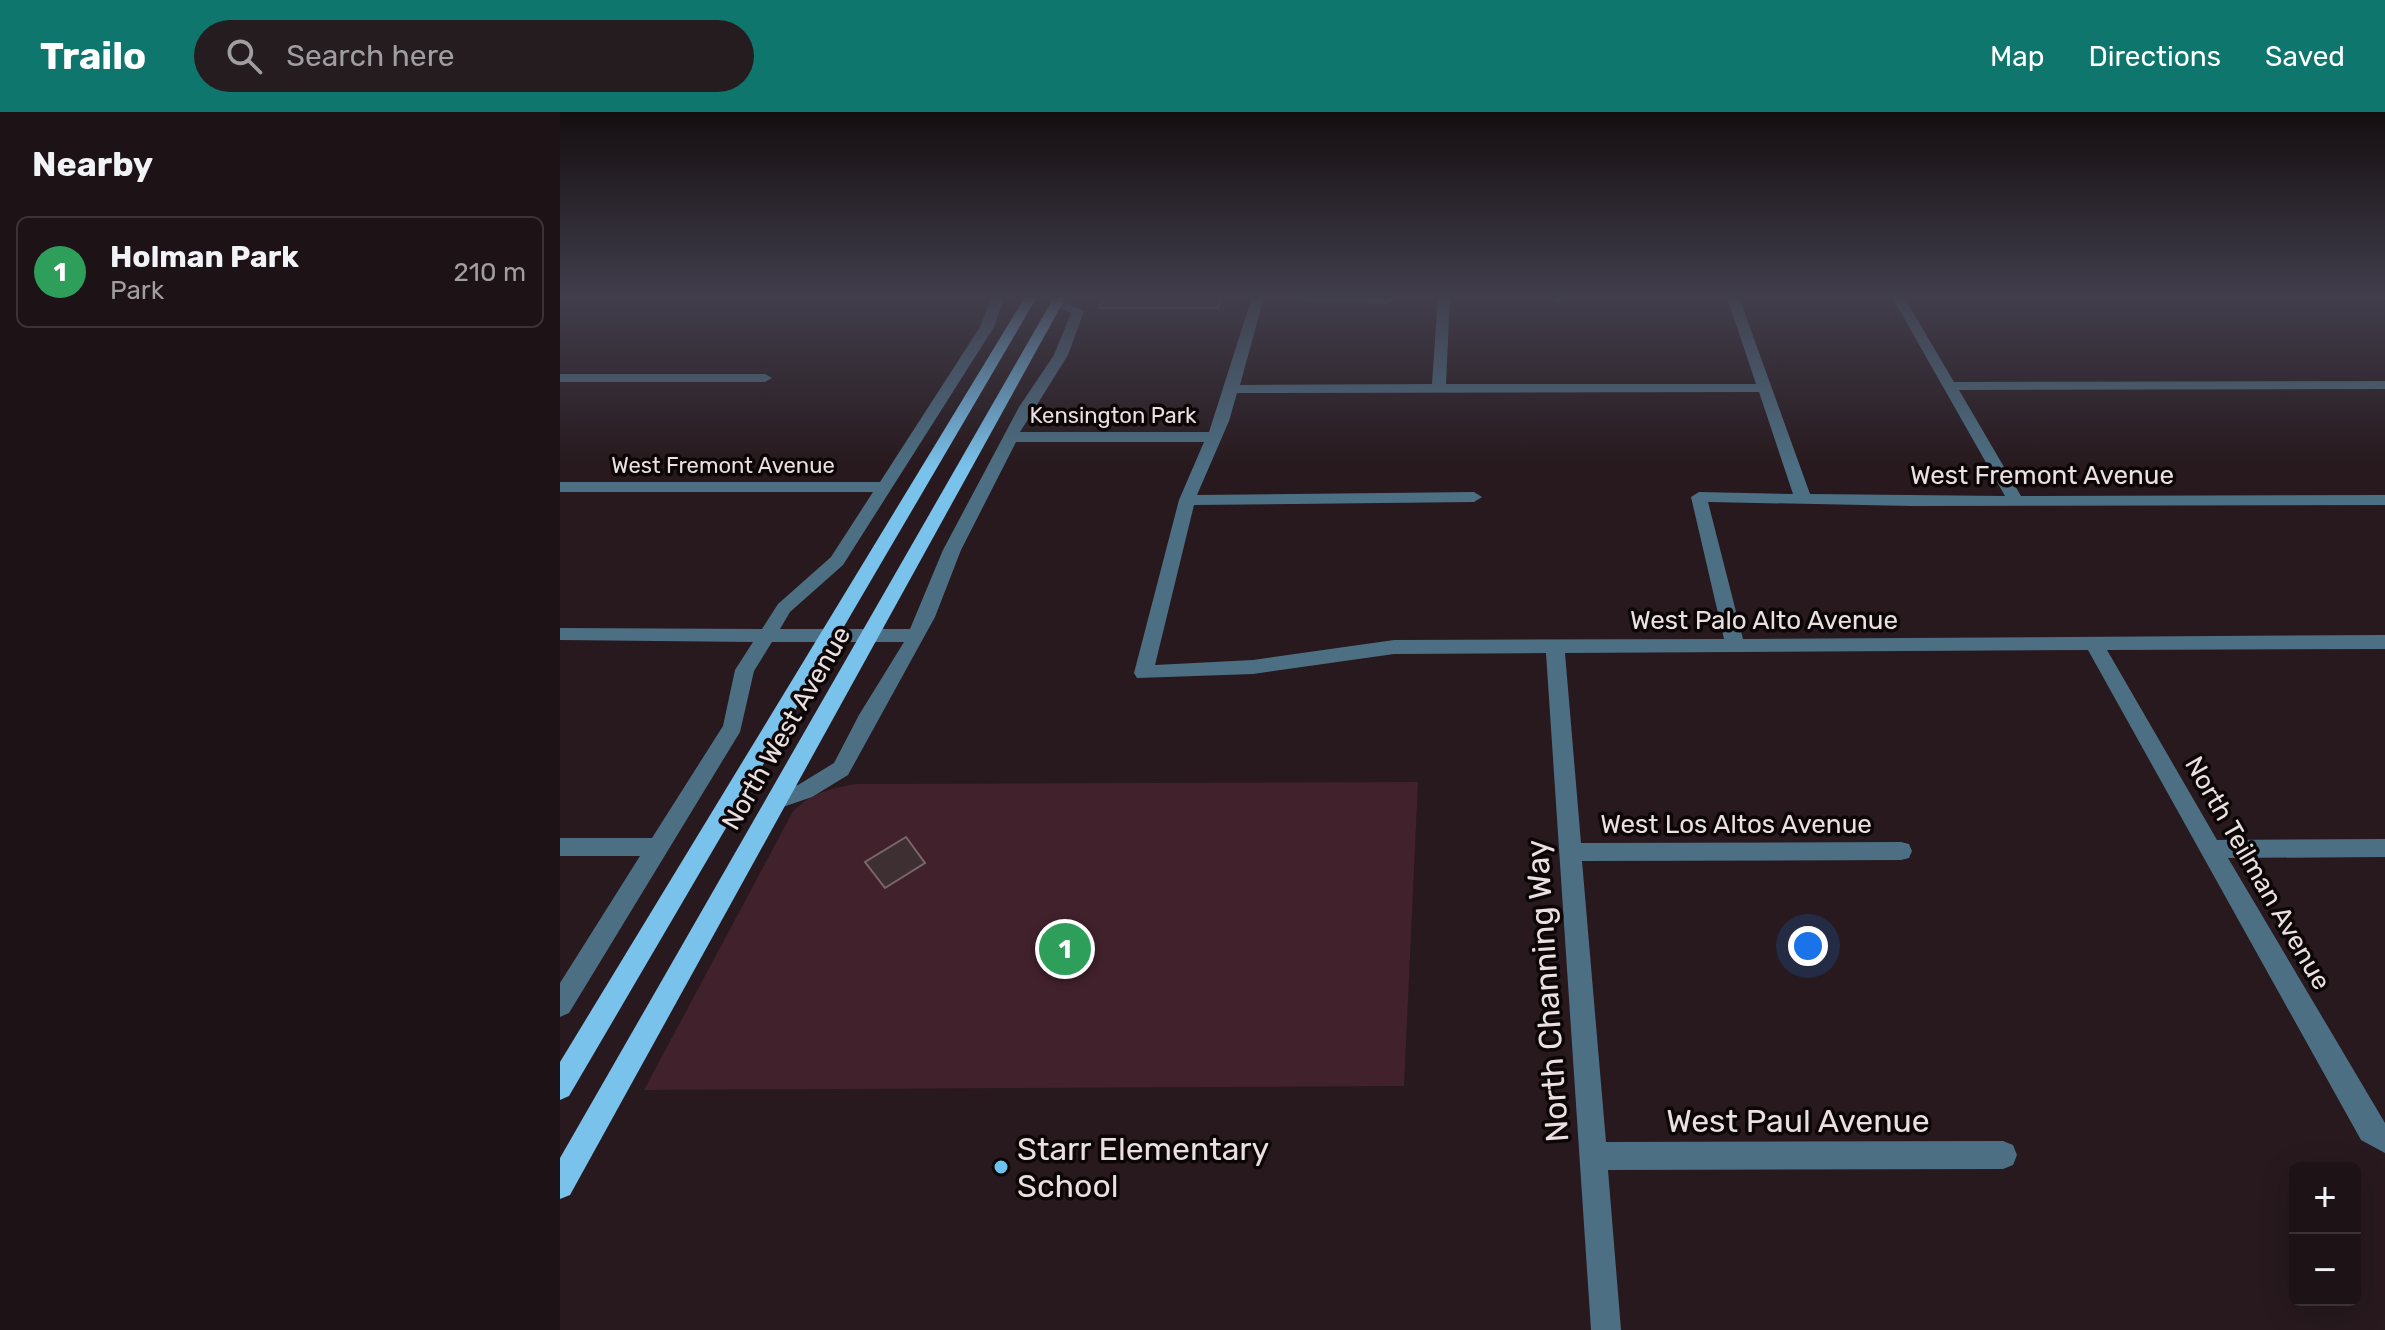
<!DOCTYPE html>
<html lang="en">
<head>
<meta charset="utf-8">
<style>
	body { margin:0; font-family:Rubik,sans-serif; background:#251c1f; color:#f1f3f6 }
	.controls { position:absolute; right:24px; bottom:24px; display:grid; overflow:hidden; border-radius:12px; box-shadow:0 8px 32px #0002 }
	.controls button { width:72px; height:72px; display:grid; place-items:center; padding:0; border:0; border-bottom:2px solid #3b3235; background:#1d1316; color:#f1f3f6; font:40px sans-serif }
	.you { position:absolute; left:1248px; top:834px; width:28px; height:28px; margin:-20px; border:6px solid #fff; border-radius:50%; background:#1a73e8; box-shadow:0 0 0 12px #1a73e833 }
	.badge { display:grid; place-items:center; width:52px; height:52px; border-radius:50%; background:#0f766e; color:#fff; font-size:26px; font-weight:700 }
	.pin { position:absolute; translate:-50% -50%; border:4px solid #fff; box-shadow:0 2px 8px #0006 }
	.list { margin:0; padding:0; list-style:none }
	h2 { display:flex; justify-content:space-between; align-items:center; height:104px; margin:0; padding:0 32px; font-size:34px }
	h2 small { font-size:26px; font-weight:400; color:#a09ea1 }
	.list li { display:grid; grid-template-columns:52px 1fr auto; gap:24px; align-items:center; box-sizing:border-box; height:112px; margin:0 16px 16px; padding:0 16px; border:2px solid #3b3235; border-radius:12px }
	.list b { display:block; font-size:30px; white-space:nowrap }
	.list p { margin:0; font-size:26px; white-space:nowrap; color:#a09ea1 }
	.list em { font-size:26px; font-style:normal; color:#a09ea1 }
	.icon { flex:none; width:44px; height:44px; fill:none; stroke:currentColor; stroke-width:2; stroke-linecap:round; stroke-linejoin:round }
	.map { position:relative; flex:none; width:1825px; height:1218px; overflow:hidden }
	header { display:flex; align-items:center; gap:48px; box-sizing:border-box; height:112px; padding:0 40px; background:#0f766e; color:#fff }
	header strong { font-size:38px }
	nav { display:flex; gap:44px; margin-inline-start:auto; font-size:28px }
	.search { width:560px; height:72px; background:#251c1f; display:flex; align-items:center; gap:20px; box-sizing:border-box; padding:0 28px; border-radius:44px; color:#a09ea1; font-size:30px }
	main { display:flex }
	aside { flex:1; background:#1d1316 }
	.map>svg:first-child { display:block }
</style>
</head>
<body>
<header>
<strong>Trailo</strong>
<div class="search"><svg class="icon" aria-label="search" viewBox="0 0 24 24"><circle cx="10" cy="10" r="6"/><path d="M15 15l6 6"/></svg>Search here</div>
<nav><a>Map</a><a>Directions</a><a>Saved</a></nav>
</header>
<main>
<aside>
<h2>Nearby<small></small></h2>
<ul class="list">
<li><span class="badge" style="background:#2e9e5b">1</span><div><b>Holman Park</b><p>Park</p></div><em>210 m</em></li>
</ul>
</aside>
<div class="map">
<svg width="1825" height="1218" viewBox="0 0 1825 1218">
	<rect width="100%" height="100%" fill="#27191d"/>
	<path fill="#41212c" d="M858,670L844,974L84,978L232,701C247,682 274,675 297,672Z"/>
	<g fill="#3e2f33" stroke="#79676c" stroke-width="2">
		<path d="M544,185H661L658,196H539Z"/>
		<path d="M346,725L365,751L325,776L305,750Z"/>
	</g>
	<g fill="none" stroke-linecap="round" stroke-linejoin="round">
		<g fill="#4d6f83" fill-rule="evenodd">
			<path d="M432,185H444L434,215L283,453L230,500L220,517H350L383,438L459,295L494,243L511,201L491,191L497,187L524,199L508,243L460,320H649L692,185H704L680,273L872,272L878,185H890L886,272H1196L1167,185H1179L1250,382L1445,384L1332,185H1344L1394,270L1825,269V277L1399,278L1461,384L1825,383V393L1352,394L1148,390L1183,527L1825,523V537L1547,538L1657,728L1825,727V745L1668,746L1825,1011V1041L1801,1028L1528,538L1005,541L1021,731L1341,730L1349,732L1352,739L1349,746L1341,748L1022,749L1046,1030L1443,1029L1453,1033L1457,1043L1453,1053L1443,1057L1048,1058L1061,1218H1031L986,541L834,542L693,562L577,566L574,561L619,388L644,330H456L401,438L375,505L288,663L252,685L217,697L209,694L206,688L209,682L238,673L274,651L299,603L344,530H212L194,559L180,620L9,901L0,905V871L80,744H0V726H92L163,614L175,558L193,530L0,528V516L202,517L218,492L271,445L313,380H0V370H320L420,215ZM1199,280L1233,382L1139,380L1131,385L1164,527L834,528L693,548L595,553L634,393L914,390L922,385L914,380L637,383L669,309L677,281Z"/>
			<path d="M732,185H841L827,192L738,189Z"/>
			<path d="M991,185H1003V187L997,191Z"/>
			<path d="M0,262H205L212,266L205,270H0Z"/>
		</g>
		<g fill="#79c2ec" fill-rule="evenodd">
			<path d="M465,185H477L9,984L0,988V950Z"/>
			<path d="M494,185H506L10,1083L0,1087V1046Z"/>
		</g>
	</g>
	<linearGradient id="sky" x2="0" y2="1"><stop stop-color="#150e10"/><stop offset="0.52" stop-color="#413e4c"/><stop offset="1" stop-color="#413e4c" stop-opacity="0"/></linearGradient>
	<rect width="1825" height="356" fill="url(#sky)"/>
	<circle fill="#6cc3f2" stroke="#0c0607" stroke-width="3" cx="441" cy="1055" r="8"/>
	<g text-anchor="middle" stroke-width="7" stroke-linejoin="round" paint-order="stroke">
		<g font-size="22" fill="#eae0e2" stroke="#0c0607">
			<text x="553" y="311">Kensington Park</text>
			<text x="163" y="361">West Fremont Avenue</text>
		</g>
		<g font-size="26" fill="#eae0e2" stroke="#0c0607">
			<text x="1482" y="372">West Fremont Avenue</text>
			<text x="1204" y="517">West Palo Alto Avenue</text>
			<text transform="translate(226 616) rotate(-60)" y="9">North West Avenue</text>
			<text x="1176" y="721">West Los Altos Avenue</text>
			<text transform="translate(1698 761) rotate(60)" y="9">North Teilman Avenue</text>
		</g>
		<g font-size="32" fill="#eae0e2" stroke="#0c0607">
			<text transform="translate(987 879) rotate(-94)" y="11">North Channing Way</text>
			<text x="1238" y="1020">West Paul Avenue</text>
		</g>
		<g font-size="32" fill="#eae0e2" stroke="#0c0607" text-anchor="start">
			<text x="457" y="1048">Starr Elementary<tspan x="457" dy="37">School</tspan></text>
		</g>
	</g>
</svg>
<div class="controls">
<button>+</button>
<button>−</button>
</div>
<div class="you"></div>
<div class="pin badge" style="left:505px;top:837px;background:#2e9e5b">1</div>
</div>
</main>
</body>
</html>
